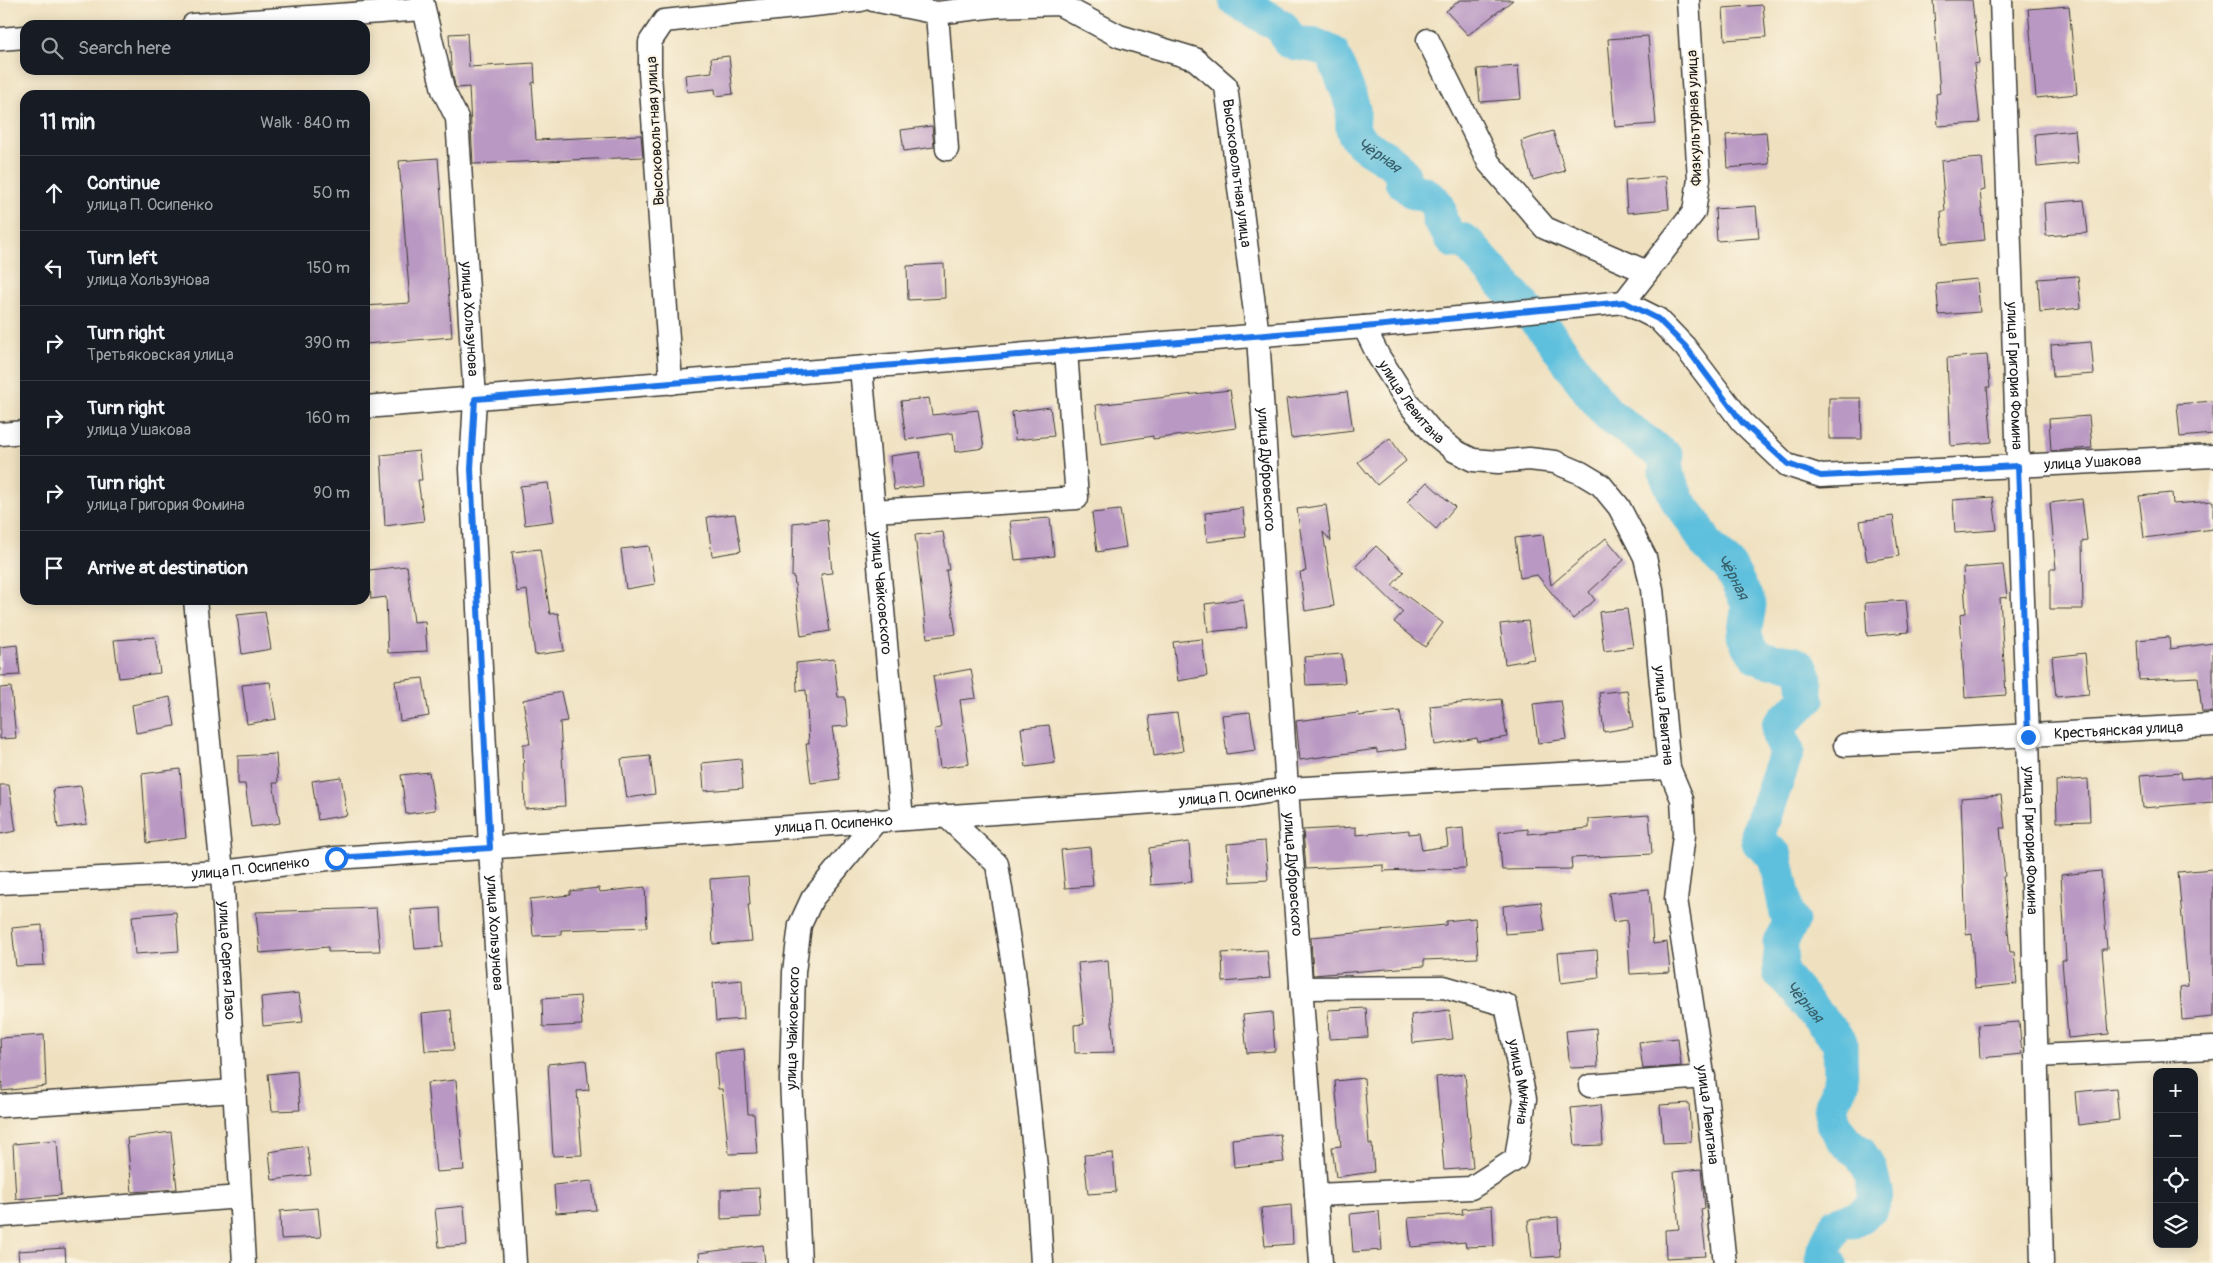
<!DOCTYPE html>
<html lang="en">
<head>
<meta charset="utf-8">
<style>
	body { margin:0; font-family:Pangolin,sans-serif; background:#20242c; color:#f1f3f6 }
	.controls { position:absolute; right:15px; bottom:15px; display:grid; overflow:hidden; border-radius:10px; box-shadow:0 2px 12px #0003 }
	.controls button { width:45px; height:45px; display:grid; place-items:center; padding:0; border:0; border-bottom:1px solid #363941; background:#171b24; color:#f1f3f6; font:25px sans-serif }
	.stop { position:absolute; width:15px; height:15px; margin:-11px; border:4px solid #1a73e8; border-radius:50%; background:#fff }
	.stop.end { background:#1a73e8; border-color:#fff; box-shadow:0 1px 5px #0008 }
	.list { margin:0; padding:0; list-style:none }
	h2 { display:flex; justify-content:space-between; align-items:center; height:65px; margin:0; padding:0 20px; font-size:21px }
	h2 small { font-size:16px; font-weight:400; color:#9ea1a6 }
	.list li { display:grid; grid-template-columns:32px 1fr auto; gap:15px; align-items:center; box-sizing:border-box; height:75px; padding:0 20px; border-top:1px solid #363941 }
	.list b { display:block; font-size:19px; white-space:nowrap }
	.list p { margin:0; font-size:16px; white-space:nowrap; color:#9ea1a6 }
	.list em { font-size:16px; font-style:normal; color:#9ea1a6 }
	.icon { flex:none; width:28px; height:28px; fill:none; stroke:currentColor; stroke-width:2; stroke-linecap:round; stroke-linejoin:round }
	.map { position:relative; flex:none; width:2213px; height:1263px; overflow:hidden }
	.search { position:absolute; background:#171b24; box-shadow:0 2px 12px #0003; left:20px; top:20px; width:350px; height:55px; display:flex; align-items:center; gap:12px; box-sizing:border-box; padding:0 18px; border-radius:15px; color:#9ea1a6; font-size:19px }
	.panel { position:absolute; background:#171b24; box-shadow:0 2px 12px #0003; left:20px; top:90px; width:350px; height:515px; border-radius:15px }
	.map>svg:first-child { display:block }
</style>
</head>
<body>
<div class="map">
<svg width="2213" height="1263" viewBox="0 0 2213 1263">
	<rect width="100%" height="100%" fill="#fcf5e5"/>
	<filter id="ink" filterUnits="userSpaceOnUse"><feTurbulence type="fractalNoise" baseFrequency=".02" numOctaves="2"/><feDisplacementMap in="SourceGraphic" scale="10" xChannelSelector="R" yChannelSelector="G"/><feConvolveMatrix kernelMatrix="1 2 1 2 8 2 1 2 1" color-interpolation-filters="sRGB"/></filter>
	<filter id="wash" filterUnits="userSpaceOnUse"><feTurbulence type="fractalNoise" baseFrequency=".0096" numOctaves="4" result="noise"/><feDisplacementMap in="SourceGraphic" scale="20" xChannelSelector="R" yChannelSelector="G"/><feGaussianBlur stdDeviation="1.12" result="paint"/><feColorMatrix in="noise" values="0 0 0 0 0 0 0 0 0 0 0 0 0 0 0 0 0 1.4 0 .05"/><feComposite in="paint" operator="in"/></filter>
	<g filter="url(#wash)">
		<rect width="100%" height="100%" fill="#efe1c0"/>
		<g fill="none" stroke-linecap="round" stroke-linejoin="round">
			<path stroke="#5fc0dd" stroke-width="35" id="s1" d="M1236,0L1282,27L1290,42L1317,46L1332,53C1339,71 1349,90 1353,109C1354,116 1351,125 1354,132C1363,152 1393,155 1403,175L1402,181L1414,192L1423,193L1434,201L1439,210V219L1454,241L1462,240L1467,243L1551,337L1591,393L1608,414L1667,458L1666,473L1679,503L1694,522L1707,545L1729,566L1749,605L1744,636C1748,642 1752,651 1757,656C1769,666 1792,657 1801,669C1808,677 1803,690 1807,699L1779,725V736L1787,751L1758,834L1759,842L1775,856L1787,914L1792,921L1780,942C1784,952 1778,961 1780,972L1840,1042L1841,1085L1831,1105L1833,1124L1846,1142L1859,1152L1870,1169L1876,1196L1871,1208L1853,1221L1849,1220L1837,1224L1824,1249L1823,1258L1830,1263"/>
		</g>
		<g id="blocks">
			<g fill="#b998c3">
				<path d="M1460,0H1513L1468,35L1446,11Z"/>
				<path d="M1933,0H1972L1979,63L1974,64L1980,123L1938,126L1936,94L1940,93Z"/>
				<path d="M1763,5L1766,37L1725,40L1723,8Z"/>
				<path d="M2069,6L2077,94L2036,98L2028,9Z"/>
				<path d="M467,33L469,67L534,63L535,82L532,83L536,140L641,135L643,157L473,164L469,87L457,88L455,86L451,65L449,34Z"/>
				<path d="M1648,36L1656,124L1615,127L1608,39Z"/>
				<path d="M729,56L733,94L716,96L715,89L687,92L685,75L712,72L711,58Z"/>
				<path d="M1518,66L1521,99L1480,102L1477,69Z"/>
				<path d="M932,126L934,147L904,151L901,130Z"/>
				<path d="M2075,130L2078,163L2037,167L2035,134Z"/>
				<path d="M1553,131L1565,171L1533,180L1521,141Z"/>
				<path d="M1766,132L1769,164L1728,168L1726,135Z"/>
				<path d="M438,158L452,337L365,344V306L410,303L399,161Z"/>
				<path d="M1982,158L1985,190L1980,191L1985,240L1943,244L1941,211H1945L1941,161Z"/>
				<path d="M1666,176L1669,209L1627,213L1625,180Z"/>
				<path d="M2084,200L2088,233L2046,236L2044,203Z"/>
				<path d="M1756,206L1759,238L1717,241L1715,209Z"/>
				<path d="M944,264L945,298L908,300L907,266Z"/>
				<path d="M2078,276L2081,308L2040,312L2038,279Z"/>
				<path d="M1977,279L1980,312L1939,315L1936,283Z"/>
				<path d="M2091,342L2094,374L2053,377L2051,345Z"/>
				<path d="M1987,355L1990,387H1987L1992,442L1951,446L1947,358Z"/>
				<path d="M1230,390L1236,428L1153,439V436L1101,444L1096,405Z"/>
				<path d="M1347,392L1353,430L1291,438L1286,399Z"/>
				<path d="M929,398L932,415L978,410L984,448L955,452L953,433L906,440L901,401Z"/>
				<path d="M1829,398H1861L1862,439H1829Z"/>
				<path d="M2213,401V434L2180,437L2177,404Z"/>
				<path d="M1050,407L1054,436L1015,440L1012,412Z"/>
				<path d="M2089,416L2092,448L2051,451L2049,419Z"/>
				<path d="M1390,438L1406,461L1377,485L1358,462Z"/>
				<path d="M419,451L422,480H418L424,521L385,526L381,455Z"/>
				<path d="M920,452L923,486L894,490L890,456Z"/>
				<path d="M1427,482L1455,507L1436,529L1407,502Z"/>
				<path d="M548,483L554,521L525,525L520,486Z"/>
				<path d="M2172,493L2173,504L2213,501V529L2144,538L2139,496Z"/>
				<path d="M1993,497L1997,530L1955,533L1953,500Z"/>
				<path d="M2082,499L2087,540L2082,541L2083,609H2050V569H2056L2050,503Z"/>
				<path d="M1326,505L1331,541L1323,532L1334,606L1305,611L1300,572L1306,571L1297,509Z"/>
				<path d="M1243,508L1246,537L1207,542L1205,513Z"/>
				<path d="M1120,510L1126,547L1097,552L1092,513Z"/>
				<path d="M735,514L741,551L712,556L707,517Z"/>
				<path d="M1893,516L1899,556L1867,561L1860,521Z"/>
				<path d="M1050,518L1054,556L1015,560L1010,521Z"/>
				<path d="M827,519L832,573L821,574L830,631L801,636L794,577H792L793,523Z"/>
				<path d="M943,532L949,570H946L956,634L927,638L915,535Z"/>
				<path d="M1543,535L1551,585L1606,538L1624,560L1589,592L1595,600L1573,619L1537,575L1520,578L1515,538Z"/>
				<path d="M649,546L655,584L626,589L621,549Z"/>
				<path d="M1376,546L1404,572L1392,585L1443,623L1425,647L1394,622L1403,612L1356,566Z"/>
				<path d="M540,549L550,614L558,613L564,651L535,655L527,590L517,592L512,552Z"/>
				<path d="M2003,565L2007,597L2000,598L2006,695L1965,698L1960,614L1966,613L1963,568Z"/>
				<path d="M407,566L414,622L425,621L427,651L388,653L386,597L371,599L369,570Z"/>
				<path d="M1243,599L1247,628L1208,632L1205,604Z"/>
				<path d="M1906,600L1909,632L1867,636L1865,603Z"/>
				<path d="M1627,609L1633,647L1604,651L1599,612Z"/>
				<path d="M265,612L271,649L242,654L237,615Z"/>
				<path d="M1528,621L1534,659L1505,664L1500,624Z"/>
				<path d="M155,637L160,673L119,678L114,640Z"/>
				<path d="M2169,637L2170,649L2213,643V712H2202L2198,677L2139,680L2137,640Z"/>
				<path d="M1202,639L1207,676L1178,681L1173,642Z"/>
				<path d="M17,645L20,675L0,676V647Z"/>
				<path d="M2085,653L2089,694L2056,697L2052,657Z"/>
				<path d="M1342,654L1345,683L1306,685L1304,657Z"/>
				<path d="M834,659L838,697H845L848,726L832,727L840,779L811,783L806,744H809L806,690L797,691L796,663Z"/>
				<path d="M971,669L976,698L960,700L969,764L940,768L935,729L941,728L933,676Z"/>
				<path d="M423,678L429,716L400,721L395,681Z"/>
				<path d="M270,682L276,719L247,724L242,685Z"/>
				<path d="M11,687L16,738L0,739V688Z"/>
				<path d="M1627,690L1633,727L1604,732L1599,693Z"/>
				<path d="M561,692L567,721L560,722L565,806L525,809L523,744H530L523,700Z"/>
				<path d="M170,697L175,726L136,733L132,705Z"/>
				<path d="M1501,699L1507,737L1478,742L1477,738L1435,745L1430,706Z"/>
				<path d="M1561,701L1567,739L1538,743L1533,704Z"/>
				<path d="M1400,711L1406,749L1377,753V749L1300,760L1296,721L1358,713L1359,716Z"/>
				<path d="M1250,712L1256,750L1227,754L1222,715Z"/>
				<path d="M1177,713L1183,751L1154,756L1149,716Z"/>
				<path d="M1049,725L1055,763L1026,767L1021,728Z"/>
				<path d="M276,754L278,783H273L280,823L251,827L245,784H238V756Z"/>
				<path d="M650,756L655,794L627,798L621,759Z"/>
				<path d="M741,759L743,788L704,791L702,763Z"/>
				<path d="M180,769L186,838L147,843L142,774Z"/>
				<path d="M429,772L435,810L406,814L401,775Z"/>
				<path d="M2181,772L2182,779L2213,776V802L2143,808L2140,775Z"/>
				<path d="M341,777L347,815L318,820L312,781Z"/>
				<path d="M2088,779L2090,821L2057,822L2056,781Z"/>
				<path d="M0,785H9L16,831L0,834Z"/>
				<path d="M81,786L87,824L58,828L53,789Z"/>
				<path d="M2001,795L2005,828H2000L2005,876L2003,877L2010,952H2014L2017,984L1975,988L1972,934L1966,935L1961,798Z"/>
				<path d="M1649,815L1652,854L1571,858L1572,869L1502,870L1499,832L1528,829V834L1589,828V819Z"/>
				<path d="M1356,827V835L1409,830V834L1419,833L1422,850L1448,846L1446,830L1463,828L1466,868L1383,871V865L1306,869L1303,830Z"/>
				<path d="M1265,841L1268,880L1230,882L1227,844Z"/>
				<path d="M1189,842L1192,882L1151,885L1149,848Z"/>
				<path d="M1090,847L1093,886L1065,888L1061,850Z"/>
				<path d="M2213,869V1017L2182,1020L2180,987L2188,986L2178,872Z"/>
				<path d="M2101,871L2107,949H2102L2109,1034L2068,1038L2062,960H2066L2061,875Z"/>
				<path d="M748,876L750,905H748L752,941L713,944L710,879Z"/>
				<path d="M645,887L647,927L561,930V935L533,936L530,899L570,895V891L599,888L600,892Z"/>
				<path d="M1649,889L1653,944L1667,942L1670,972L1630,974L1627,920L1613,922L1609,893Z"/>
				<path d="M1541,902L1545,931L1505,934L1503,906Z"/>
				<path d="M376,908L380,951L328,952V947L260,953L256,912Z"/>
				<path d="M441,908L443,947L415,949L411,910Z"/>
				<path d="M176,912L179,951L135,954L132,916Z"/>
				<path d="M1475,918L1478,958L1424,960V966L1313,975L1311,937L1446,925V921Z"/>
				<path d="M42,925L44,965L16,966L12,928Z"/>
				<path d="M1267,950L1270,978L1223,982L1222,953Z"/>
				<path d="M1597,950L1599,978L1561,983L1558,953Z"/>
				<path d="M1108,960L1114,1052L1075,1053L1074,1025L1084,1024L1078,963Z"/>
				<path d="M742,980L744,1019L716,1021L713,983Z"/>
				<path d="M299,993L303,1022L263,1026L261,997Z"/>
				<path d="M580,996L582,1025L543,1027L542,999Z"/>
				<path d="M1366,1008L1368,1037L1329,1039L1328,1010Z"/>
				<path d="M451,1010L454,1050L425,1051L422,1013Z"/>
				<path d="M1449,1010L1453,1039L1413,1043L1411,1015Z"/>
				<path d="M1272,1012L1275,1051L1247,1053L1243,1015Z"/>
				<path d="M2019,1022L2022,1054L1980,1058L1978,1025Z"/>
				<path d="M1596,1028L1598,1067L1570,1068L1566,1031Z"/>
				<path d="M44,1035L46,1086L2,1091L0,1038Z"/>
				<path d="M1678,1038L1681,1066L1643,1069L1639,1042Z"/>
				<path d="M744,1049L748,1114H754L757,1153L729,1154L722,1089H718L715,1052Z"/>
				<path d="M586,1060L589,1090L577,1091L582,1155L553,1156L548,1064Z"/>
				<path d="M297,1071L300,1110L272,1111L268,1074Z"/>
				<path d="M1465,1074L1473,1168L1444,1170L1436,1077Z"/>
				<path d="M1364,1078L1369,1144H1372L1374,1172L1336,1177L1332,1147L1341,1146L1335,1081Z"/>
				<path d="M456,1080L464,1170L436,1172L427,1083Z"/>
				<path d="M2116,1088L2119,1120L2078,1125L2075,1092Z"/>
				<path d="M1689,1103L1691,1142L1663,1143L1660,1105Z"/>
				<path d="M1600,1105L1603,1145L1575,1146L1571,1108Z"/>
				<path d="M171,1132L177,1189L132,1192L127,1138Z"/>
				<path d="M1280,1134L1284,1162L1234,1167L1232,1139Z"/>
				<path d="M57,1140L61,1195L16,1199L13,1144Z"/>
				<path d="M307,1146L311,1175L272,1180L269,1152Z"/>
				<path d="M1113,1153L1116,1192L1088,1194L1084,1155Z"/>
				<path d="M1701,1169L1705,1208L1701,1209L1706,1256L1666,1258L1665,1230L1679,1229L1674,1172Z"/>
				<path d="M592,1181L596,1210L556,1213L554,1185Z"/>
				<path d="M759,1188L761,1217L721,1219V1190Z"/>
				<path d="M1291,1205L1293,1244L1265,1246L1261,1208Z"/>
				<path d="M464,1206L467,1245L439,1247L435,1209Z"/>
				<path d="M1492,1206L1494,1246L1466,1247L1465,1242L1411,1247L1408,1218L1463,1214L1462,1209Z"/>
				<path d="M318,1208L321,1237L281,1239L280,1211Z"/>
				<path d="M1379,1211L1382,1250L1353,1252L1350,1214Z"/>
				<path d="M1558,1217L1560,1256L1532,1258L1528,1220Z"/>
				<path d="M763,1245L765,1263H700L699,1253Z"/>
				<path d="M65,1248L66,1263H19L18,1251Z"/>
			</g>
		</g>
	</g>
	<g filter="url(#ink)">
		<use href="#blocks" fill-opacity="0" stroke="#3c3a35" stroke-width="1"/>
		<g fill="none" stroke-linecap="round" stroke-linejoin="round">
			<g stroke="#3c3a35" stroke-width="25">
				<g id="minor">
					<path id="s2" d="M422,0L443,90L457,118L475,399L471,469L490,848L515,1263"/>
					<path id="s3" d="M873,0L937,13L996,6L1059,4L1119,36L1195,59L1226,86L1258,336L1287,789L1321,1263"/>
					<path id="s4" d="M2001,0L2028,737L2042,1263"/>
					<path d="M937,13L947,149"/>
					<path d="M193,25L423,9"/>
					<path d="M0,39L25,37"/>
					<path d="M1428,40L1489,163L1545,228L1647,272"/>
					<path id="s5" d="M1624,302L1658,319L1685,347L1742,422L1787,465L1821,476L2213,456"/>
					<path d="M1624,302L1694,212L1699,179L1688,0"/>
					<path id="s6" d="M1364,327L1379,357L1409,404L1433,433L1455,451L1473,460L1498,462L1529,459L1555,462L1581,473L1601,485L1619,507L1645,557L1652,589L1669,768L1682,799L1684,835L1676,899L1706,1094L1725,1263"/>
					<path id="s7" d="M861,368L902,819"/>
					<path d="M671,383L650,73V42L664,21L861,0"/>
					<path d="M365,407L1364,327L1624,302"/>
					<path d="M0,434L25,432"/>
					<path d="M874,511L1077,498L1066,351"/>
					<path id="s8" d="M195,600L222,872L244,1263"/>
					<path id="s9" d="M1845,745L2213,725"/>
					<path d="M946,816L997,864L1014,972L1036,1167L1042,1263"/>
					<path id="s10" d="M0,883L222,872L336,858L1242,796L1287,789L1669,768"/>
					<path id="s11" d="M1301,988L1444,987L1506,1005L1525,1099L1516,1159L1471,1188L1316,1195"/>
					<path d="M2036,1056L2213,1048"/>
					<path d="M1590,1086L1704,1077"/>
					<path d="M0,1106L235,1091"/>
					<path d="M0,1216L240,1197"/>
					<path id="s12" d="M800,1263L791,1080L794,972L800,925L812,899L877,820"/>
				</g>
			</g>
			<use href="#minor" stroke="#fff" stroke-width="22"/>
		</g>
	</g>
	<g fill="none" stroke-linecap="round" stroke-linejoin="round" filter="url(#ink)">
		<path stroke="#1a73e8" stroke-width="6" d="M336,858L490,848L471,469L475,399L1364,327L1624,302L1658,319L1685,346L1742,422L1788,464L1821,476L2018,466L2028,737"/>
	</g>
	<g text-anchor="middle" stroke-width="4" stroke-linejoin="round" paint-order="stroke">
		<g font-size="15" fill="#1c1c1c" stroke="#fcf5e5">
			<text transform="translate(1694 118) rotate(-92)" y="5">Физкультурная улица</text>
			<text transform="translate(655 131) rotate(-93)" y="5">Высоковольтная улица</text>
			<text dy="5" stroke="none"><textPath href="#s3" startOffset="464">Высоковольтная улица</textPath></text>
			<text dy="5" stroke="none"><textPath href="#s2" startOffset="325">улица Хользунова</textPath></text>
			<text dy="5" stroke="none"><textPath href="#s4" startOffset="376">улица Григория Фомина</textPath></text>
			<text dy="5" stroke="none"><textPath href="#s6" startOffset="89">улица Левитана</textPath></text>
			<text dy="5" stroke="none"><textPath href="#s5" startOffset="541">улица Ушакова</textPath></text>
			<text dy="5" stroke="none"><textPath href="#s3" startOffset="762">улица Дубровского</textPath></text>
			<text dy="5" stroke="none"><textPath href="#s7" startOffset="226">улица Чайковского</textPath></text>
			<text dy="5" stroke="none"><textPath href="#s6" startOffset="554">улица Левитана</textPath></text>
			<text dy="5" stroke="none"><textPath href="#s9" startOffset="274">Крестьянская улица</textPath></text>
			<text dy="5" stroke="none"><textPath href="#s10" startOffset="1241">улица П. Осипенко</textPath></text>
			<text dy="5" stroke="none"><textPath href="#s10" startOffset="836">улица П. Осипенко</textPath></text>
			<text dy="5" stroke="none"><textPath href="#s4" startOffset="841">улица Григория Фомина</textPath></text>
			<text dy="5" stroke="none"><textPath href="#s10" startOffset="251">улица П. Осипенко</textPath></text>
			<text dy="5" stroke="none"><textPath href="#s3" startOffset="1168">улица Дубровского</textPath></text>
			<text dy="5" stroke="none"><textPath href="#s2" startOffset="940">улица Хользунова</textPath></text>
			<text dy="5" stroke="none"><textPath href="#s8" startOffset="362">улица Сергея Лазо</textPath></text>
			<text dy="5" stroke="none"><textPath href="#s12" startOffset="235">улица Чайковского</textPath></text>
			<text dy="5" stroke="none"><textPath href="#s11" startOffset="286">улица Минина</textPath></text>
			<text dy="5" stroke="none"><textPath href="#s6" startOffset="959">улица Левитана</textPath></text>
		</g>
		<g font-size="16" font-style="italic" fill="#375e69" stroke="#fcf5e5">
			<text dy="6" stroke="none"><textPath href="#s1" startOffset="232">Чёрная</textPath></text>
			<text dy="6" stroke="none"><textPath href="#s1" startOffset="804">Чёрная</textPath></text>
			<text dy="6" stroke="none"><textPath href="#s1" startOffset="1314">Чёрная</textPath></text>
		</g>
	</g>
</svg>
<div class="controls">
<button>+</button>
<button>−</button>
<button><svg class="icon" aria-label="locate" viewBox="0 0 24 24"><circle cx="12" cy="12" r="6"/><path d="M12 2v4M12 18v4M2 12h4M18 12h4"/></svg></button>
<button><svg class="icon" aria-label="layers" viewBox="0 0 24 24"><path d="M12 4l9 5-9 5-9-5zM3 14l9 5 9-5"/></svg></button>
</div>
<div class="stop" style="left:336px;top:858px"></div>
<div class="stop end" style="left:2028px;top:737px"></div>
<div class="search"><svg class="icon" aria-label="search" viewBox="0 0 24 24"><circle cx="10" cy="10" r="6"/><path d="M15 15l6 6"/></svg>Search here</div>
<section class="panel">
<h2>11 min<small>Walk · 840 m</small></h2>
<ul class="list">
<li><svg class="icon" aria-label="ahead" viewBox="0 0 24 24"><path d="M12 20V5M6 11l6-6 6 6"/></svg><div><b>Continue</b><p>улица П. Осипенко</p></div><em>50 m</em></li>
<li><svg class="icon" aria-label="left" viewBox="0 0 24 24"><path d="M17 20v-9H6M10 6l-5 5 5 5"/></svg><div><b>Turn left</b><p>улица Хользунова</p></div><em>150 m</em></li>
<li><svg class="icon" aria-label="right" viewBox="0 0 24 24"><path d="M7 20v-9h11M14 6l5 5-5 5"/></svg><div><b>Turn right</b><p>Третьяковская улица</p></div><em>390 m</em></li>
<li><svg class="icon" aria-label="right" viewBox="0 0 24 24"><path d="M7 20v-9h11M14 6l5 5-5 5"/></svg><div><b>Turn right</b><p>улица Ушакова</p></div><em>160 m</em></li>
<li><svg class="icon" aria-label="right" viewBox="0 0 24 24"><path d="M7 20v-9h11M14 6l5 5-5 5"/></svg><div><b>Turn right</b><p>улица Григория Фомина</p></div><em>90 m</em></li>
<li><svg class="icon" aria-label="arrive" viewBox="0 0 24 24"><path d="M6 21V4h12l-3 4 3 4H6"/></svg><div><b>Arrive at destination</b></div></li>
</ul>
</section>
</div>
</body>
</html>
